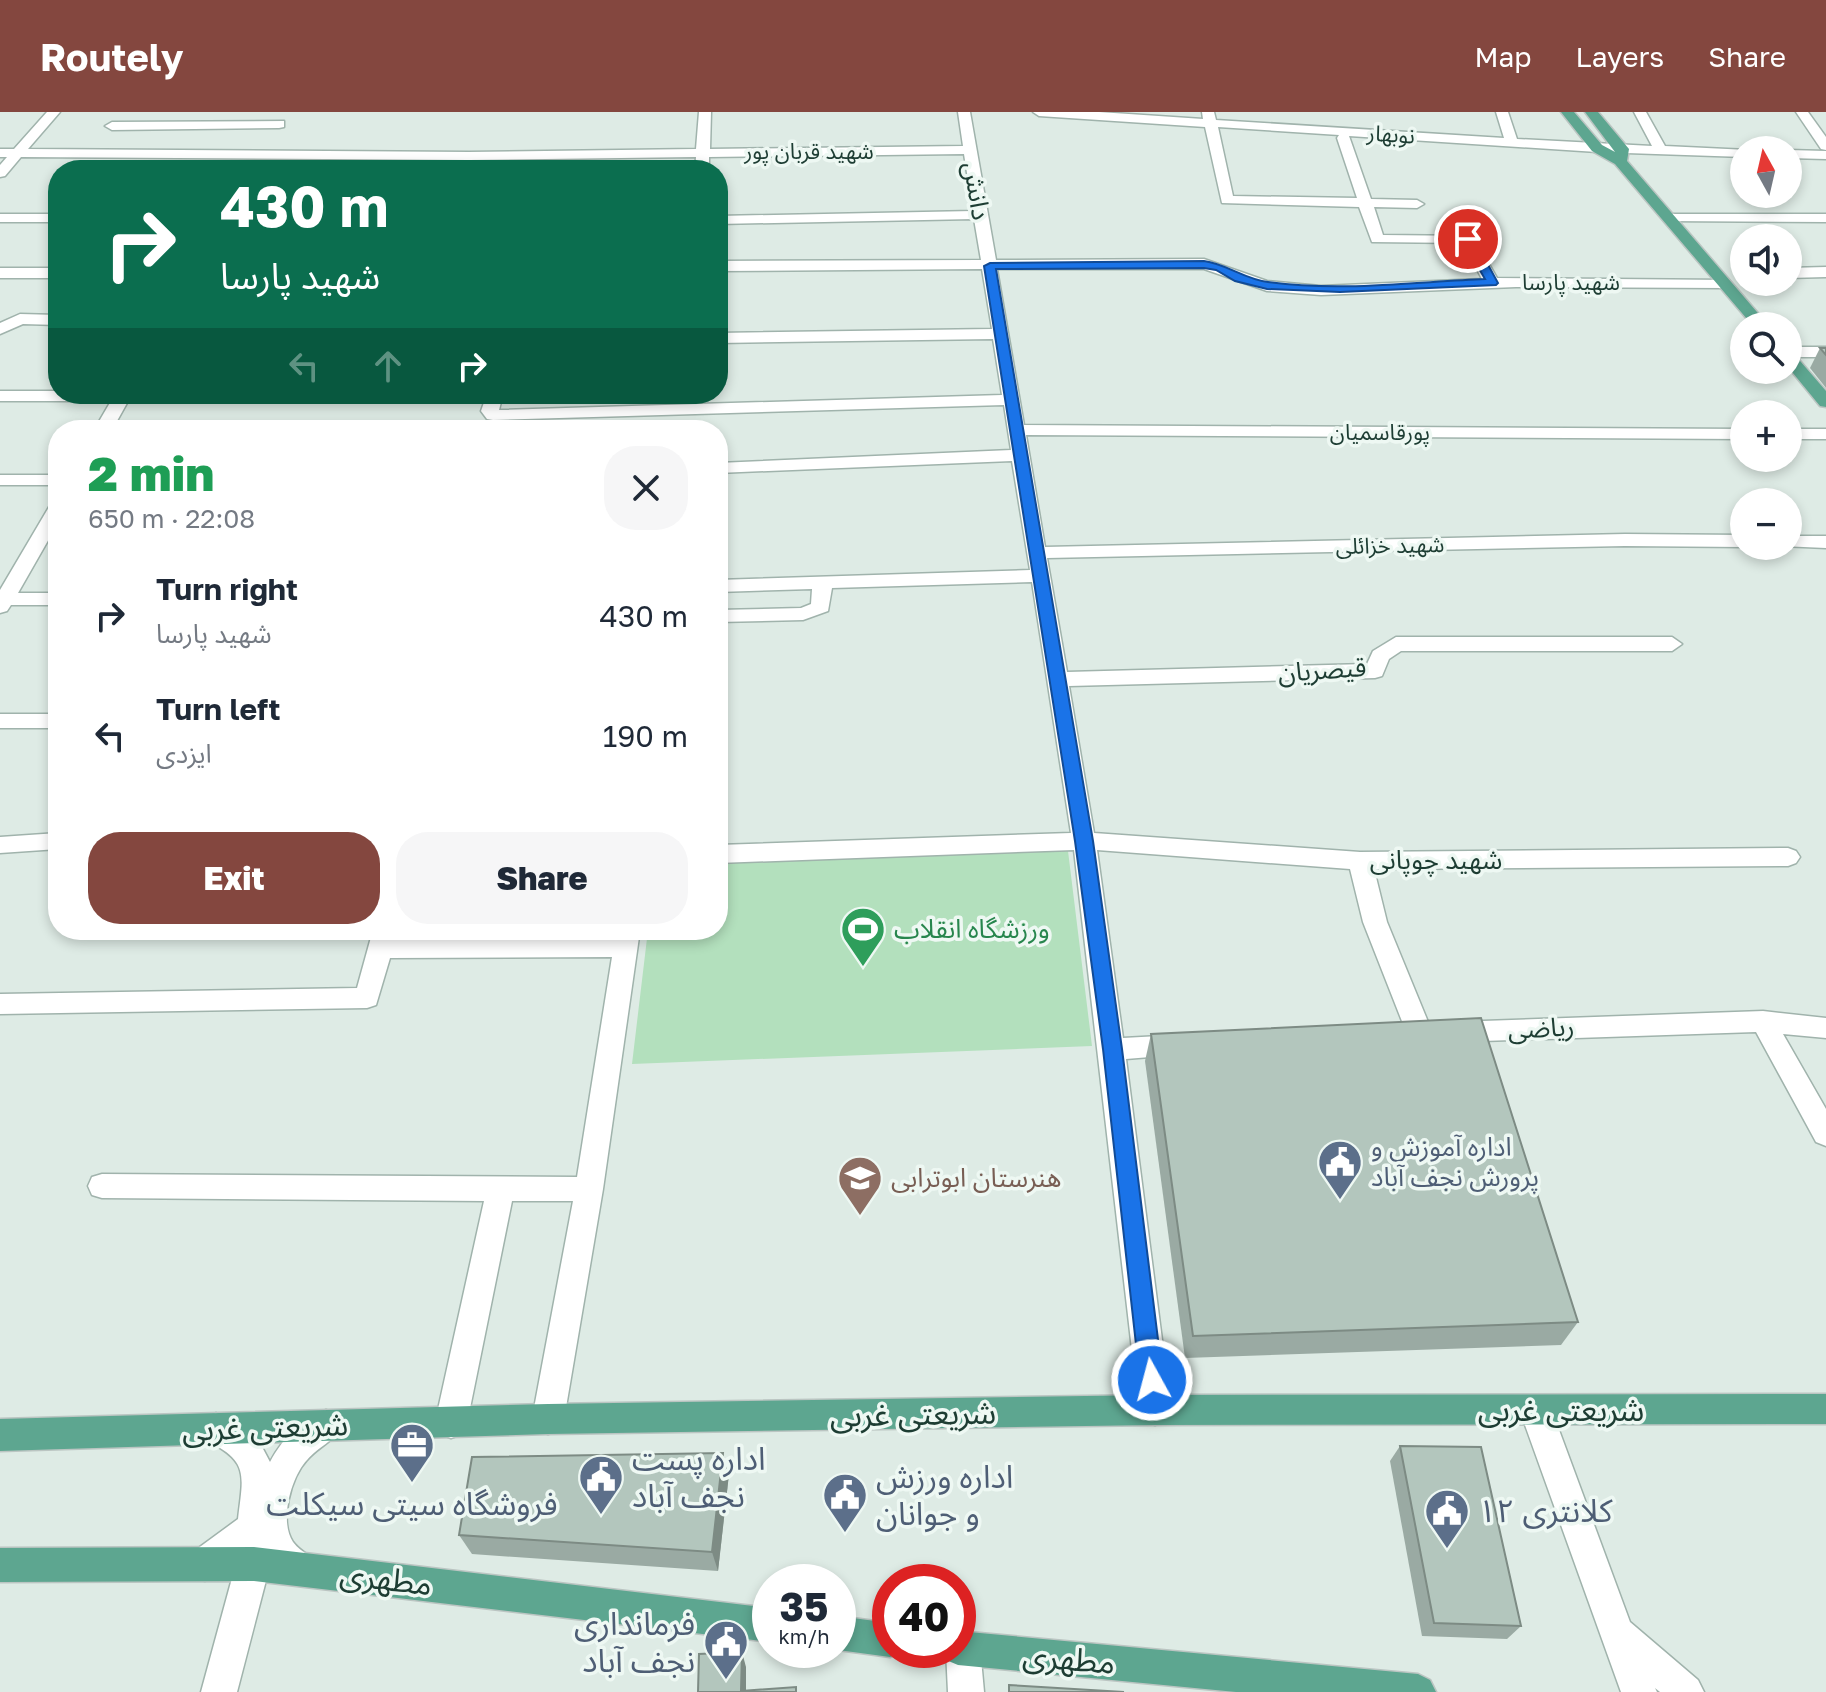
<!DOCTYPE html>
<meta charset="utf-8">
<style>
body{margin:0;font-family:"Golos Text","Noto Sans Arabic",sans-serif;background:#f6f6f7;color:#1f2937;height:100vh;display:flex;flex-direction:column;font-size:30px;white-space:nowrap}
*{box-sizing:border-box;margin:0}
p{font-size:26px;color:#747a83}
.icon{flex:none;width:44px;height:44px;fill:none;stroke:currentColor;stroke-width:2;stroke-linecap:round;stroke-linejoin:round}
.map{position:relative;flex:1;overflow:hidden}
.sheet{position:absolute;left:48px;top:308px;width:680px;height:520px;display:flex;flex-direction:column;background:#fff;border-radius:32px;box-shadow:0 4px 12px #0003}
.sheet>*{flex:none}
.hud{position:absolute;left:48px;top:48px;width:680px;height:244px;border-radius:32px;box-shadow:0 4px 12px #0003;background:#0b6e4f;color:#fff;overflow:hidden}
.needle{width:52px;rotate:352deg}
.controls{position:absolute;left:1730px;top:24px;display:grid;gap:16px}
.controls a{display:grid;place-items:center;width:72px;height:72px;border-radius:50%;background:#fff;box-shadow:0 4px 12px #0003;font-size:40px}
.speed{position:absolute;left:752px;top:1452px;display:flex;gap:16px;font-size:40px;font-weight:700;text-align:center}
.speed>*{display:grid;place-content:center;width:104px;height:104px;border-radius:50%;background:#fff;box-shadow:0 4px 12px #0003;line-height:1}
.speed small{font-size:20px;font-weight:400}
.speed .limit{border:12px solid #d22;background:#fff;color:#111}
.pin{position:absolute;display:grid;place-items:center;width:68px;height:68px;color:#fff;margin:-34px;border:4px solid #fff;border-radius:50%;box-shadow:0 2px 8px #0007}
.me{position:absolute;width:88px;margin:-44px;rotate:353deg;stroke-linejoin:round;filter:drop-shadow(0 0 6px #0008)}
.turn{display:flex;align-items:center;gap:28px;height:168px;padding:0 40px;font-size:36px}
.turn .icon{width:104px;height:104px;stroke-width:2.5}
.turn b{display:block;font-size:56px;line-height:68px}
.lanes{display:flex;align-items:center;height:76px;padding:0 40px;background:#0003;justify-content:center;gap:40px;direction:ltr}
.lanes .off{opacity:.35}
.round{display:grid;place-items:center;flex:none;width:84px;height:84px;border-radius:32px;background:#f6f6f7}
.overview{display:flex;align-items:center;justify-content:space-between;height:136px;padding:0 40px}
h1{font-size:48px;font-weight:800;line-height:60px;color:#1e9e55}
.button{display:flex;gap:16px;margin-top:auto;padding:16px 40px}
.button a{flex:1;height:92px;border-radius:32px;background:#84473f;color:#fff;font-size:32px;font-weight:800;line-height:92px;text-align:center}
.button a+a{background:#f6f6f7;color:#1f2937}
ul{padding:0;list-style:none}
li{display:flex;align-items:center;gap:24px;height:120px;padding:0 40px}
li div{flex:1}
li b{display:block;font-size:30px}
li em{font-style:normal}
header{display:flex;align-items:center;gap:48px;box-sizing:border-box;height:112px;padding:0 40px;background:#84473f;color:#fff}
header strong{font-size:38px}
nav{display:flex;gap:44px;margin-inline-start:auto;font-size:28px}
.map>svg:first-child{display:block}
.green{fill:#b3e0bd}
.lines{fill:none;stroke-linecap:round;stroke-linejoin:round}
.minor-casing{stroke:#a0b3ac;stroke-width:3}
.major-casing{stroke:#bbc5c2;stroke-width:3}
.minor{fill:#fff;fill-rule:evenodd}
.major{fill:#5da690;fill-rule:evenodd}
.wall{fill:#9aaaa3}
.shaded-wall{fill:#7d8b84}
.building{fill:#b3c6bd;stroke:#7d8b84;stroke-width:2}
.route{fill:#1a73e8;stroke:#114b97;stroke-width:2}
.labels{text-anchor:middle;stroke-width:7;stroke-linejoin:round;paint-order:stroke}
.far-street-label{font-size:22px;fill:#1d3d33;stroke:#eef8f3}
.street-label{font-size:26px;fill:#1d3d33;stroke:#eef8f3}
.leisure-label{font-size:26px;fill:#27864d;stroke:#eef8f3;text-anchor:start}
.service-label{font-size:26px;fill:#4e5e75;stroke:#eef8f3;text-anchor:start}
.education-label{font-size:26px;fill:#785e54;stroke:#eef8f3;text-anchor:start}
.near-street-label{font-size:32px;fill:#1d3d33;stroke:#eef8f3}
.near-service-label{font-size:32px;fill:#4e5e75;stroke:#eef8f3;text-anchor:start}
</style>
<header>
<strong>Routely</strong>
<nav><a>Map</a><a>Layers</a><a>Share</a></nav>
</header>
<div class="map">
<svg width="1826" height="1580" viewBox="0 0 1826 1580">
<rect width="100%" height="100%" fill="#deebe5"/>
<!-- green -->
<polygon class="green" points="1068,739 1092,934 632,952 648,818 718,818 718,751"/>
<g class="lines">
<!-- minor casing -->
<g class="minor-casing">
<g id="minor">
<path d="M47,0H60L28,37L469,40L696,37L699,0H711L710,37L963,34L958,0H970L996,148L1204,147L1267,169L1321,174L1482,167L1463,131L1372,130L1359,95L1222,91L1205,15L1039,4L1033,0H1099L1203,7L1202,0H1214L1216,8L1504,26L1496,0H1508L1517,27L1652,34L1634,0H1646L1665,34L1748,38H1744V45L1597,40L1349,24L1371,87L1417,88L1424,92L1417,96L1374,95L1383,123L1473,124L1497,166L1729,168V174L1724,176L1516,175L1321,183L1267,179L1204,157H997L1024,313L1744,317V327L1026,323L1045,435L1625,422L1744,423V434H1747L1744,435L1625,434L1047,446L1067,560L1367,552L1373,539L1396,525H1672L1682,532L1672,539H1401L1389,547L1382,564L1375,566L1069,574L1094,721L1360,740L1788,736L1796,739L1800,745L1796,751L1788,754L1374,757L1387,810L1433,922L1429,929L1420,933L1411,929L1407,922L1363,810L1350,757L1097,738L1123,926L1178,923L1187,926L1191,934L1187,942L1126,947L1171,1298L1166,1309L1155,1313L1144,1309L1139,1298L1074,738L718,751V733L1071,721L1032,470L832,476L828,499L803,508L718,510V498L801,496L811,492L812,477L718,480V468L1030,458L1012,349L718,361V351L1011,338L1004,293L493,308L487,307L481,299L487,282H503L499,298L1002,283L993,227L718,231V221L992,217L982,157L718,159V149L981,148L974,107L718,112V104L973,99L964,42L709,45V58H695L696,45L469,48L21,45L5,64L0,65V53L7,45H0V37H14ZM1218,15L1339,23L1337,26L1357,86L1233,84Z"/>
<polygon points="1796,0 1808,0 1826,25 1826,38 1821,37"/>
<polygon points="284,9 284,15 279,16 112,18 105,14 112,10"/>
<polygon points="1788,38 1826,39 1826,47 1788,46"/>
<rect x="0" y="102" width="58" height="8"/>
<polygon points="1670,102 1826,102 1826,110 1665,109 1663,106"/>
<polygon points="1826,155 1826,165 1788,166 1788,156"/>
<rect x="0" y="156" width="58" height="10"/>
<polygon points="20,202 58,203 58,213 23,212 0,222 0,211"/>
<rect x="1788" y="235" width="38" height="10"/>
<polygon points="0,279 58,279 58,282 132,282 112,318 94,318 111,289 0,289"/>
<rect x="1788" y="317" width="38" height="10"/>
<rect x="0" y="363" width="58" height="10"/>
<polygon points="58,389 58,411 18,481 58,481 58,493 11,493 7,499 0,501 0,478 49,395"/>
<polygon points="1788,424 1826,424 1826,436 1781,434 1788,434"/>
<rect x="0" y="602" width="58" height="14"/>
<polygon points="58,721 58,737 0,741 0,725"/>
<polygon points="373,818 397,818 395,826 615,826 616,818 640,818 603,1077 564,1307 559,1318 548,1322 537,1318 532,1307 573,1089 512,1089 467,1311 462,1322 451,1326 440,1322 435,1311 484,1089 102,1086 92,1083 88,1074 92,1065 102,1062 577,1065 612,845 390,846 376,893 367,896 0,902 0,882 357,876"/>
<polygon points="1763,899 1826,906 1826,926 1783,922 1826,997 1826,1034 1816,1030 1756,920 1454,930 1445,927 1441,920 1445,913 1454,910"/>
<polygon points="1536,1284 1547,1288 1552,1299 1630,1510 1698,1568 1704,1580 1660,1580 1655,1576 1657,1580 1621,1580 1520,1299 1525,1288"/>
<path d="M326,1298L337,1302L342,1313C334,1330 319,1334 307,1348C291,1365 279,1409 293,1430C302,1442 311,1441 318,1457L313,1469L301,1474L289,1469L270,1453L237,1580H201L237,1448L205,1469L193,1464L188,1452L193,1440L238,1407C243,1363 250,1349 205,1328L200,1317L205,1306L216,1301L253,1318L270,1350C283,1326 300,1308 326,1298Z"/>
<polygon points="963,1519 975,1524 980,1536 984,1580 948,1580 946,1538 958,1538 958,1521"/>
</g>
</g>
<!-- major casing -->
<g class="major-casing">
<g id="major">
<polygon points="1561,0 1574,0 1602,33 1615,40 1585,0 1598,0 1629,37 1627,49 1769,214 1753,214 1615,52 1592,39"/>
<polygon points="1788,240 1794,242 1826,279 1826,295 1820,294 1788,255"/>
<polygon points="1826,1282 1826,1312 1155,1313 548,1322 0,1339 0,1307 548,1292 1155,1283"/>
<polygon points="254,1435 770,1496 770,1530 254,1469 0,1470 0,1436"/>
<polygon points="838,1504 890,1511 890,1538 902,1540 890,1545 838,1538"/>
<polygon points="958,1519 1418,1562 1430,1568 1436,1580 1236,1580 958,1553 946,1548 942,1538 958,1538"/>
</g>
</g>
<!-- minor -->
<use href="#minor" class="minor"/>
<!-- major -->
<use href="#major" class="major"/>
</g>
<!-- wall -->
<g class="wall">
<polygon points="1820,236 1826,236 1826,276 1810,256"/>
<polygon points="1151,922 1578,1210 1561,1233 1185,1246 1145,949"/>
<polygon points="1400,1334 1521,1514 1507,1527 1422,1524 1390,1349"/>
<polygon points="729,1362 718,1459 472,1442 459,1423"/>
</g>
<!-- shaded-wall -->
<g class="shaded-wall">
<polygon points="723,1341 729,1362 718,1459 712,1440"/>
<polygon points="742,1540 746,1555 746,1580 742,1580"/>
</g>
<!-- building -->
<g class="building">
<polygon points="1820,236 1826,236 1826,243"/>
<polygon points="1481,906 1578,1210 1193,1224 1151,922"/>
<polygon points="1400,1334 1481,1335 1521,1514 1434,1511"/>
<polygon points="723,1341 712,1440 459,1423 472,1345"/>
<polygon points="742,1540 741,1579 796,1575 796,1580 698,1580 699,1542"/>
<polygon points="1009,1573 1124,1580 1009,1580"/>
</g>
<!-- route -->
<path class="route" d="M1468,124L1474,127L1498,171L1496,173L1340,180L1267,177L1235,169L1216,158L1204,156L996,157L1093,729L1122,937L1163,1268L1160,1276L1152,1279L1143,1276L1140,1268L1103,937L1075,729L984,154L990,151L1204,149C1227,152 1244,167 1268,170C1339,180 1414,170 1485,167L1462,127Z"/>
<!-- icons -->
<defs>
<g id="stadium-pin" transform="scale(2.3)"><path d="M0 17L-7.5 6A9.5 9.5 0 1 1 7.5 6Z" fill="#2e9e5b" stroke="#eef8f3"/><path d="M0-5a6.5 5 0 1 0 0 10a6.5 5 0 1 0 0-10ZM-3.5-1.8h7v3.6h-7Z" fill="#fff"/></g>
<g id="civic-pin" transform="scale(2.3)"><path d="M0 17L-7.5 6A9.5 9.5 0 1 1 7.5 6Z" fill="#5c6f8a" stroke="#eef8f3"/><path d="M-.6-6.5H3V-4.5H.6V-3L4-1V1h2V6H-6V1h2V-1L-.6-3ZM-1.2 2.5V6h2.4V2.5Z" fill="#fff"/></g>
<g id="school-pin" transform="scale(2.3)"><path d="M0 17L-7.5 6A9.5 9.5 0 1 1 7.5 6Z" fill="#8d6e63" stroke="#eef8f3"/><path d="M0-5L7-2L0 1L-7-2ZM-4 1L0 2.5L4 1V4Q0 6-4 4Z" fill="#fff"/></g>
<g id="office-pin" transform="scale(2.3)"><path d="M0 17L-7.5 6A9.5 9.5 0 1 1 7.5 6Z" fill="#5c6f8a" stroke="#eef8f3"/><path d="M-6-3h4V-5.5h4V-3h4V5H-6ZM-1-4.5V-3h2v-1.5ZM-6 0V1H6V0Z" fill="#fff"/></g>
</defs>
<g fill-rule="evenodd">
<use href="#stadium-pin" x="863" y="817"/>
<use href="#civic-pin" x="1340" y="1050"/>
<use href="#school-pin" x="860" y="1066"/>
<use href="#office-pin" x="412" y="1333"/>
<use href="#civic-pin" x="601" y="1365"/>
<use href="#civic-pin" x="845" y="1383"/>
<use href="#civic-pin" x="1447" y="1399"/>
<use href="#civic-pin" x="726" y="1530"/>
</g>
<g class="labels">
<!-- far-street labels -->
<g class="far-street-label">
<text transform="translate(1391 22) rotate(4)" y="8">نوبهار</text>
<text x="809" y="47">شهید قربان پور</text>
<text x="1571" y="178">شهید پارسا</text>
<text x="1380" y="328">پورقاسمیان</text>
<text transform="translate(1390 433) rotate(-1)" y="8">شهید خزائلی</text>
</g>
<!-- street labels -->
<g class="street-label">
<text transform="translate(977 79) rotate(81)" y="9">دانش</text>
<text transform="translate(1322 558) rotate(-4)" y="9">قیصریان</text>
<text x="1436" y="757">شهید چوپانی</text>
<text transform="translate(1541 916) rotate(-3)" y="9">ریاضی</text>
</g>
<!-- leisure labels -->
<g class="leisure-label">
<text x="894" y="826">ورزشگاه انقلاب</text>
</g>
<!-- service labels -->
<g class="service-label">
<text x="1371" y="1044">اداره آموزش و<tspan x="1371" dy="30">پرورش نجف آباد</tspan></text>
</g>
<!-- education labels -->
<g class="education-label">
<text x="891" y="1075">هنرستان ابوترابی</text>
</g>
<!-- near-street labels -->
<g class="near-street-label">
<text x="1561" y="1309">شریعتی غربی</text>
<text transform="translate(913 1302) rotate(-1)" y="11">شریعتی غربی</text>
<text transform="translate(265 1315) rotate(-2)" y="11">شریعتی غربی</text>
<text transform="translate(386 1467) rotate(7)" y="11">مطهری</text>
<text transform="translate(1069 1547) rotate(5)" y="11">مطهری</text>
</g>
<!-- near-service labels -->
<g class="near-service-label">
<text x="632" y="1358">اداره پست<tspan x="632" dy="37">نجف آباد</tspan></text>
<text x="876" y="1376">اداره ورزش<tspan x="876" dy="37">و جوانان</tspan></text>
<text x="412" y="1403" text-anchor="middle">فروشگاه سيتی سیکلت</text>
<text x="1478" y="1410">کلانتری ۱۲</text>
<text x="695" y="1523" text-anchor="end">فرمانداری<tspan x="695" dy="37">نجف آباد</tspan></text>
</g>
</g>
</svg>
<div class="controls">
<a><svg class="needle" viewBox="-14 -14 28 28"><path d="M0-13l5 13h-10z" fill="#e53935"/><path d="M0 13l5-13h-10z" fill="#747a83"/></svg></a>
<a><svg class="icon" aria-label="sound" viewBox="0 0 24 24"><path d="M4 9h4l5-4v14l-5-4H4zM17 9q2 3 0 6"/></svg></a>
<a><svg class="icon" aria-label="search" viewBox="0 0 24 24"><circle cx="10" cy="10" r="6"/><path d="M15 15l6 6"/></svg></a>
<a>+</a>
<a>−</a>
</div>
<div class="speed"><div>35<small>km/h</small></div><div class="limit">40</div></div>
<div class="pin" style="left:1468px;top:127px;background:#d93025"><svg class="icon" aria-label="arrive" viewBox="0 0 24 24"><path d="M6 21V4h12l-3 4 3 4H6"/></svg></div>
<svg class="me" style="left:1152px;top:1268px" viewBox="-20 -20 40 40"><circle r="17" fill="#1a73e8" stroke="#fff" stroke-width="3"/><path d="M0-11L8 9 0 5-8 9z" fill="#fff"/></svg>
<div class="hud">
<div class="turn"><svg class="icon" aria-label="right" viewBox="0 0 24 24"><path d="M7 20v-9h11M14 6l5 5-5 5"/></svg><div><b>430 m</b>شهید پارسا</div></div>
<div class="lanes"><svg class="icon off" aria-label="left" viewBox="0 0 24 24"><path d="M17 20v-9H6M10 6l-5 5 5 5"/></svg><svg class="icon off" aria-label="ahead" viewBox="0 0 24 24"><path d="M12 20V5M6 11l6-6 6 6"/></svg><svg class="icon" aria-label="right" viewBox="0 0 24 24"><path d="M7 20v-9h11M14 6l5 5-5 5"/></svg></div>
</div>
<section class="sheet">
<div class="overview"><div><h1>2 min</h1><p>650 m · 22:08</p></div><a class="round"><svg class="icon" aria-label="close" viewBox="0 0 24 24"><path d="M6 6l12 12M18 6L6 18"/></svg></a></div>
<ul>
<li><svg class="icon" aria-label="right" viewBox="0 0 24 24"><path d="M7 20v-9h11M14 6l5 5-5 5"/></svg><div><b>Turn right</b><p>شهید پارسا</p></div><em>430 m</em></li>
<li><svg class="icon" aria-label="left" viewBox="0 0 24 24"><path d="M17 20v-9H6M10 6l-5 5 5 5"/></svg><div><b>Turn left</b><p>ایزدی</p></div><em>190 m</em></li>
</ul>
<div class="button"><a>Exit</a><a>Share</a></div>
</section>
</div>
